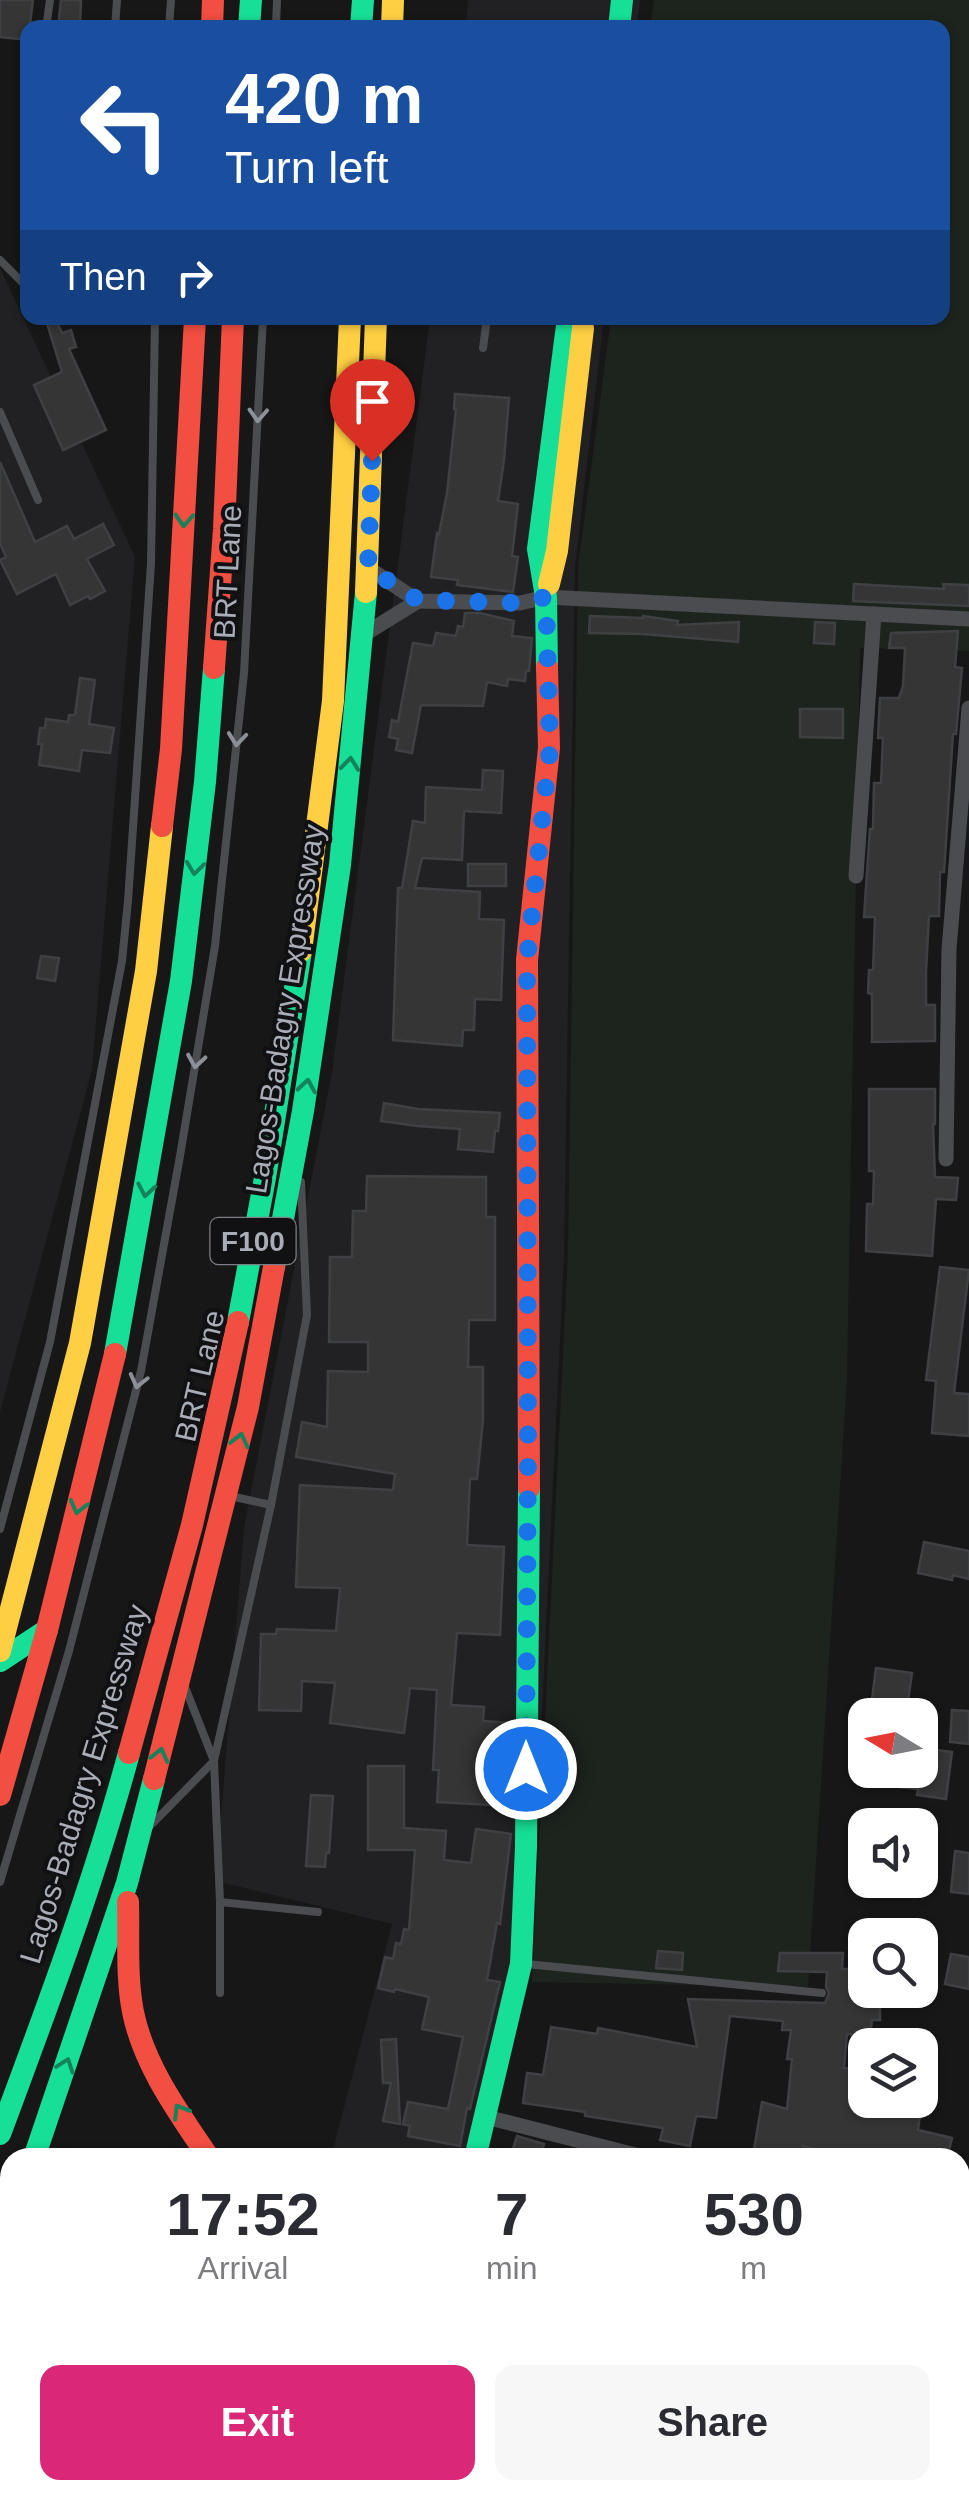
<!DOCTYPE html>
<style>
body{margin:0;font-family:Helvetica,sans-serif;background:#f7f7f7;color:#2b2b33;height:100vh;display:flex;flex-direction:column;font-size:38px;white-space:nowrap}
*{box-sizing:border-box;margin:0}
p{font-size:32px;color:#7c7c81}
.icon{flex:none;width:55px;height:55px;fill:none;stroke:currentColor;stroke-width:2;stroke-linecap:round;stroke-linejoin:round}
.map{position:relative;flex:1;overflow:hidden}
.drawer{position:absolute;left:0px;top:2148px;width:970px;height:352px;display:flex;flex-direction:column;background:#fff;border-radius:30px 30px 0 0;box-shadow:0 2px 8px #0004}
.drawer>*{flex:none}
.top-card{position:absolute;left:20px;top:20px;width:930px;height:305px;border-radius:20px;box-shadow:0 2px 8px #0004;background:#1a4fa0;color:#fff;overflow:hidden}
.needle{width:65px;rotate:280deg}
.buttons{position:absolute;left:848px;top:1698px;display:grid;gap:20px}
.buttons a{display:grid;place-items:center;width:90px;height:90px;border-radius:20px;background:#fff;box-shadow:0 2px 8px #0004;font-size:50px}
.pin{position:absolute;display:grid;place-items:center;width:85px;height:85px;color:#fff;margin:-102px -42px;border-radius:50% 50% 50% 0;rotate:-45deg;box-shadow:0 0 10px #0007}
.pin .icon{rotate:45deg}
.me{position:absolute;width:110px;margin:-55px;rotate:0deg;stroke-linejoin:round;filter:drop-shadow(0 0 8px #0008)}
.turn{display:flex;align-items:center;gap:35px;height:210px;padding:0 40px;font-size:45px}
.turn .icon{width:130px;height:130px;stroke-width:2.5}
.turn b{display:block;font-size:70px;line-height:85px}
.then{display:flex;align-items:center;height:95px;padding:0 40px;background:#0003;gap:20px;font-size:38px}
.eta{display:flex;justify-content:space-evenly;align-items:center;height:170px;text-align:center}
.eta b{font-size:60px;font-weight:800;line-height:70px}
.primary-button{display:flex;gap:20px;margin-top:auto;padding:20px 40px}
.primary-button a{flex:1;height:115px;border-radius:20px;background:#db2777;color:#fff;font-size:40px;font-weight:800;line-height:115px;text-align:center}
.primary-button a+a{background:#f7f7f7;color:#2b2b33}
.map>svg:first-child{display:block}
.built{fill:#212123}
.green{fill:#1d241e}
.building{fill:#353536;stroke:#3f4043;stroke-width:2.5}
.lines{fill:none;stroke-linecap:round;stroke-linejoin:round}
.lane{stroke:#4b4c50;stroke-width:8}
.street{stroke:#4b4c50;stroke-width:15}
.fast{stroke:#16e098;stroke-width:22}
.slow{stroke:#ffcf43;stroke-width:22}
.jam{stroke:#f24e42;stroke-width:22}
.oneway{stroke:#8c9099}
.oneway2{stroke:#14835c}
.route{stroke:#1a73e8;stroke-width:18;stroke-dasharray:0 32.4}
.labels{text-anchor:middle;stroke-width:8;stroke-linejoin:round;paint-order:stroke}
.shield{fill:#111113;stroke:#7b7e86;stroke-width:2.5}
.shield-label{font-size:28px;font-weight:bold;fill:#a8adb8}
.street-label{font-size:30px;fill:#a8adb8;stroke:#111113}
</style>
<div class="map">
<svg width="969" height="2498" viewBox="0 0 969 2498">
<rect width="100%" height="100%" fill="#171717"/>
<!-- built -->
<g class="built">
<polygon points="468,0 640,0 637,27 466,28"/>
<polygon points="0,268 135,557 92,1070 0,1412"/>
<polygon points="430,318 604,318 575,567 564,1255 529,1982 482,2157 331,2157 392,1924 216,1881 244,1528 332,1072"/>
<polygon points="10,2314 10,2490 393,2490 391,2498 0,2498 0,2342"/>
</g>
<!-- green -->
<polygon class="green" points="654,0 969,0 969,651 860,648 847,1378 808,1987 532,1982 568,1254 578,567 611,318 942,318 942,28 650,27"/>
<!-- building -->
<g class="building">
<polygon points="0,0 33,0 28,40 0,37"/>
<polygon points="61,0 81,0 80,28 58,28"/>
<polygon points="52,318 55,318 62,333 71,330 76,347 69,349 106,430 63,450 34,385 62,372 46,320"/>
<polygon points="455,394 509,398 504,460 498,501 518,504 512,556 518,557 513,592 457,585 458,580 431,577 437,533 439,534 447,493 456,409 454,409"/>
<polygon points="0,462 35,542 67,526 74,539 103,524 114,545 87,559 105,591 90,599 88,596 70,605 56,574 17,594 0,560 6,557 0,543"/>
<polygon points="854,584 944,589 943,584 969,585 969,606 853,601"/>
<polygon points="465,613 480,613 514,621 512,636 532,638 529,671 526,671 525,681 508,679 507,686 487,682 483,706 421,705 412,753 396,750 398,739 389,737 392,720 398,722 413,643 433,646 436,633 456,636 458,626 463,627"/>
<polygon points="590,616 643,618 643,616 678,621 677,625 739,622 738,642 642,634 589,633"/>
<polygon points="815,622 835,623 834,644 814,643"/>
<polygon points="958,631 955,667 962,668 956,734 953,734 944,872 940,872 939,916 929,916 926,972 926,1005 935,1005 935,1041 872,1042 872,994 868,993 869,970 873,970 875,917 864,917 870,829 873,829 874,783 881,783 883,738 878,738 880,698 899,698 903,686 905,648 889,648 891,633"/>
<polygon points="80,678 95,680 89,724 114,728 110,753 82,750 79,771 39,765 42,744 38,744 40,728 45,728 46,719 68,722 69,715 75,715"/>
<polygon points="800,709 843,709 843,738 800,737"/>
<polygon points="483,770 503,771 501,813 464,811 462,860 422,858 415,888 480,892 479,919 504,920 501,1000 475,999 474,1030 463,1030 462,1046 393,1040 398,888 402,888 413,821 425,823 426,787 482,790"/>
<rect x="468" y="864" width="38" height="22"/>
<polygon points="41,956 59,958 55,981 37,978"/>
<polygon points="869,1089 935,1089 935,1124 933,1124 935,1177 958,1178 956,1200 936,1199 932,1256 866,1251 867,1204 873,1204 874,1171 869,1171"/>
<polygon points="384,1103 418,1109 500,1113 498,1131 495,1131 493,1152 458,1149 460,1129 417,1126 381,1121"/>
<polygon points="367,1176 486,1177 486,1217 495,1217 495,1320 469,1320 468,1367 483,1367 483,1420 477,1479 470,1479 467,1545 504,1547 500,1635 457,1633 451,1705 484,1707 483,1721 512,1723 510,1806 437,1802 439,1770 433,1770 437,1690 410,1688 404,1733 330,1723 335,1683 302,1681 301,1711 259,1710 261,1634 276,1634 277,1629 336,1631 340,1588 296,1587 300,1485 393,1490 395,1474 296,1457 302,1422 327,1427 328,1371 368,1372 368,1342 329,1342 330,1257 352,1257 353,1211 366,1211"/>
<polygon points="940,1267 969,1270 954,1393 969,1394 969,1436 932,1433 936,1381 926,1380"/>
<polygon points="924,1542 969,1551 969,1579 953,1575 952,1580 918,1573"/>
<polygon points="876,1668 912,1673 906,1715 870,1715"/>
<polygon points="952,1710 969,1711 969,1744 950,1742"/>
<polygon points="923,1748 952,1752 946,1799 917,1795 918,1789 888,1786 890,1770 920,1770"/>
<polygon points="368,1766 404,1766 404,1828 446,1831 444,1860 471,1863 476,1829 511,1834 500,1924 497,1923 487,1980 500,1982 470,2109 467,2108 460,2146 408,2136 410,2126 403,2124 408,2102 448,2109 463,2037 422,2029 429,1997 395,1989 394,1992 378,1988 385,1957 393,1959 396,1943 401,1944 404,1929 409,1930 415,1850 368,1850"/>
<polygon points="311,1795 333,1796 329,1853 326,1853 325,1867 306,1866"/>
<polygon points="955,1851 969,1853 969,1894 951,1892"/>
<polygon points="658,1951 683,1953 682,1970 656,1968"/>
<polygon points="780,1953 843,1953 842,1969 865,1969 865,1990 880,1990 880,2020 872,2020 870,2037 847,2034 844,2068 865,2070 863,2100 922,2100 918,2130 952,2138 947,2158 850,2158 803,2146 801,2158 769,2158 753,2155 762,2102 787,2109 792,2059 787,2059 791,2030 782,2030 783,2021 730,2016 716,2118 696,2116 690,2146 660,2140 663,2128 585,2116 585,2112 523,2103 527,2073 543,2075 551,2027 597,2034 598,2028 697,2047 688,1999 825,2003 829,1993 826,1987 827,1972 778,1971"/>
<polygon points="951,1954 969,1957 969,1989 945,1984"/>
<polygon points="396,2039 398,2082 400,2124 383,2121 391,2083 383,2083 381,2040"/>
<polygon points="517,2136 544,2144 539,2158 520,2158 511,2155"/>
</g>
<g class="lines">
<!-- lane -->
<g class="lane">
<polyline points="46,28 50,0"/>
<polyline points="115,28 117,0"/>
<polyline points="169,28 171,0"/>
<polyline points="276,28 277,0"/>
<polyline points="0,260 28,288"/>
<polyline points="483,348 487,318"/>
<polyline points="0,412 38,500"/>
<polyline points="230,1496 271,1505"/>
<polyline points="0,1529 50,1342 122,961 128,901 151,564 155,318"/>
<polyline points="185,1687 214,1761 220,1902 220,1993"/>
<polyline points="149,1827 214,1761 271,1505 307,1315 301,1182"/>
<polyline points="0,1882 69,1651 141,1371 180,1156 215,946 244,673 263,318"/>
<polyline points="220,1902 318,1912"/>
<polyline points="526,1964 822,1993"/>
</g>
<!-- street -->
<g class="street">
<polyline points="368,568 418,601 520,603 546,597 969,619"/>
<polyline points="363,635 418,601"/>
<polyline points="856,876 874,614"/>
<polyline points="946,1159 949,949 969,708"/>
<polyline points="486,2117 647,2158"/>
<polyline points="960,2230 969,2232"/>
<polyline points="943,2490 961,2497"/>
<polyline points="703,2498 706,2490"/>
</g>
<!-- fast -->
<g class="fast">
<polyline points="249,28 251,0"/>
<polyline points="361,28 363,0"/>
<polyline points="619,28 622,0"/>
<polyline points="547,667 546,597 538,549 568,318"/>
<polyline points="274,1267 303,1111 340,865 366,592"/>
<polyline points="238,1322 265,1178 301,951"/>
<polyline points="115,1354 181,981 205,782 214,668"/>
<polyline points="0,1661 47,1630"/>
<path d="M0,2134C47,2008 94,1882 129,1753"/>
<polyline points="34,2158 127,1883 154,1779"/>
<polyline points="475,2158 521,1964 526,1847 529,1488"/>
<polyline points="0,2251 10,2225"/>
<polyline points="13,2490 35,2498"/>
<polyline points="161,2498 179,2490"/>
</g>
<!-- slow -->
<g class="slow">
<polyline points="392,28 393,0"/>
<polyline points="549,584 557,551 583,328"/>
<polyline points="366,592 376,318"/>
<polyline points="301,951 333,701 350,318"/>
<polyline points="0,1651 80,1343 146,971 162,826"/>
<polyline points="393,2490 393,2498"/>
</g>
<!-- jam -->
<g class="jam">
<polyline points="212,28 213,0"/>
<polyline points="214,668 224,529 233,318"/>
<polyline points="162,826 171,749 195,318"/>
<polyline points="529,1488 527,960 549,748 547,667"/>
<polyline points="129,1753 192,1525 238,1322"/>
<polyline points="154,1779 248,1407 274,1267"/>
<polyline points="0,1795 47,1630 115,1354"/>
<path d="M128,1902C129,1938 126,1976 133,2012C144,2066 179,2113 209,2158"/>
<polyline points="211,2498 222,2490"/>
</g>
</g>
<!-- one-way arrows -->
<defs><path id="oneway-chevron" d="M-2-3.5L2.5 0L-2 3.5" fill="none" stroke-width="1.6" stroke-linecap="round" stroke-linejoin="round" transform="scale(2.5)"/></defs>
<g class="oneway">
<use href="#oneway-chevron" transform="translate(258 415) rotate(93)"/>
<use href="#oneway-chevron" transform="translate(237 739) rotate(96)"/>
<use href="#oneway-chevron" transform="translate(196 1061) rotate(99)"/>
<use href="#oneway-chevron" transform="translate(138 1381) rotate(104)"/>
</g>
<g class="oneway2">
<use href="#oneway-chevron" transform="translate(184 520) rotate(93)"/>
<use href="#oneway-chevron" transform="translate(350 764) rotate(-84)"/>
<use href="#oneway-chevron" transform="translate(195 868) rotate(97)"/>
<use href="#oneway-chevron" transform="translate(307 1086) rotate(-81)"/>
<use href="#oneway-chevron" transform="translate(146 1190) rotate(100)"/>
<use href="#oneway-chevron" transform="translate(240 1440) rotate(-76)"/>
<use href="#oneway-chevron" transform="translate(78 1507) rotate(104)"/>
<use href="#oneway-chevron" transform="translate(160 1755) rotate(-76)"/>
<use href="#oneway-chevron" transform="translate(66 2065) rotate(-71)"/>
<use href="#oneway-chevron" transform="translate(180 2111) rotate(-121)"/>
</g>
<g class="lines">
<!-- route -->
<polyline class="route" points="372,461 368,568 418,600 520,603 546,597 550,748 527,960 528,1457 526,1769"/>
</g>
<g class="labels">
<!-- shield labels -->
<rect class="shield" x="210.5" y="1218" width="85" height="46" rx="8"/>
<g class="shield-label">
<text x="253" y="1251">F100</text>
</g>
<!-- street labels -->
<g class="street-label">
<text transform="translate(228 572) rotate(-87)" y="10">BRT Lane</text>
<text transform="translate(285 1009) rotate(-81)" y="10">Lagos-Badagry Expressway</text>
<text transform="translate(200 1376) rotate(-77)" y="10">BRT Lane</text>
<text transform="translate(84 1784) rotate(-73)" y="10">Lagos-Badagry Expressway</text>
</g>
</g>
</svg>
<div class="buttons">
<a><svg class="needle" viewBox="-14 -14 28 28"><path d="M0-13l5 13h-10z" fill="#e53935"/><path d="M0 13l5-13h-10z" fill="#7c7c81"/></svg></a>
<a><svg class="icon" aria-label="sound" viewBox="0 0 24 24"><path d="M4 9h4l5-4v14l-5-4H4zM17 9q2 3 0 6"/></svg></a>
<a><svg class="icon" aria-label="search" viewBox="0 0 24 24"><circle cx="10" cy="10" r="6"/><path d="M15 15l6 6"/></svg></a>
<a><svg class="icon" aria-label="layers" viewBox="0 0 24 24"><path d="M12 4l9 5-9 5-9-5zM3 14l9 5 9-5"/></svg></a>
</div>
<div class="pin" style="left:372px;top:461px;background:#d93025"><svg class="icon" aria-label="arrive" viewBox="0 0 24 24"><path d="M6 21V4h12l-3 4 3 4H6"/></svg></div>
<svg class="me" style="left:526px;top:1769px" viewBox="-20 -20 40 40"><circle r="17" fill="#1a73e8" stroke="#fff" stroke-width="3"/><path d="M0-11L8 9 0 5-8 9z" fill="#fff"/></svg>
<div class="top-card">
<div class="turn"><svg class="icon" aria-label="left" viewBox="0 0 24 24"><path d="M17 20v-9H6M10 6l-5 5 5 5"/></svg><div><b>420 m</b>Turn left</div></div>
<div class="then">Then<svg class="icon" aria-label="right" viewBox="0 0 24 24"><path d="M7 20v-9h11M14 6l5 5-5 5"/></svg></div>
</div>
<section class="drawer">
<div class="eta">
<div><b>17:52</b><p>Arrival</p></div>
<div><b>7</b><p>min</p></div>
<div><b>530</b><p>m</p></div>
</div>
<div class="primary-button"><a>Exit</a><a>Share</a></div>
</section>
</div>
